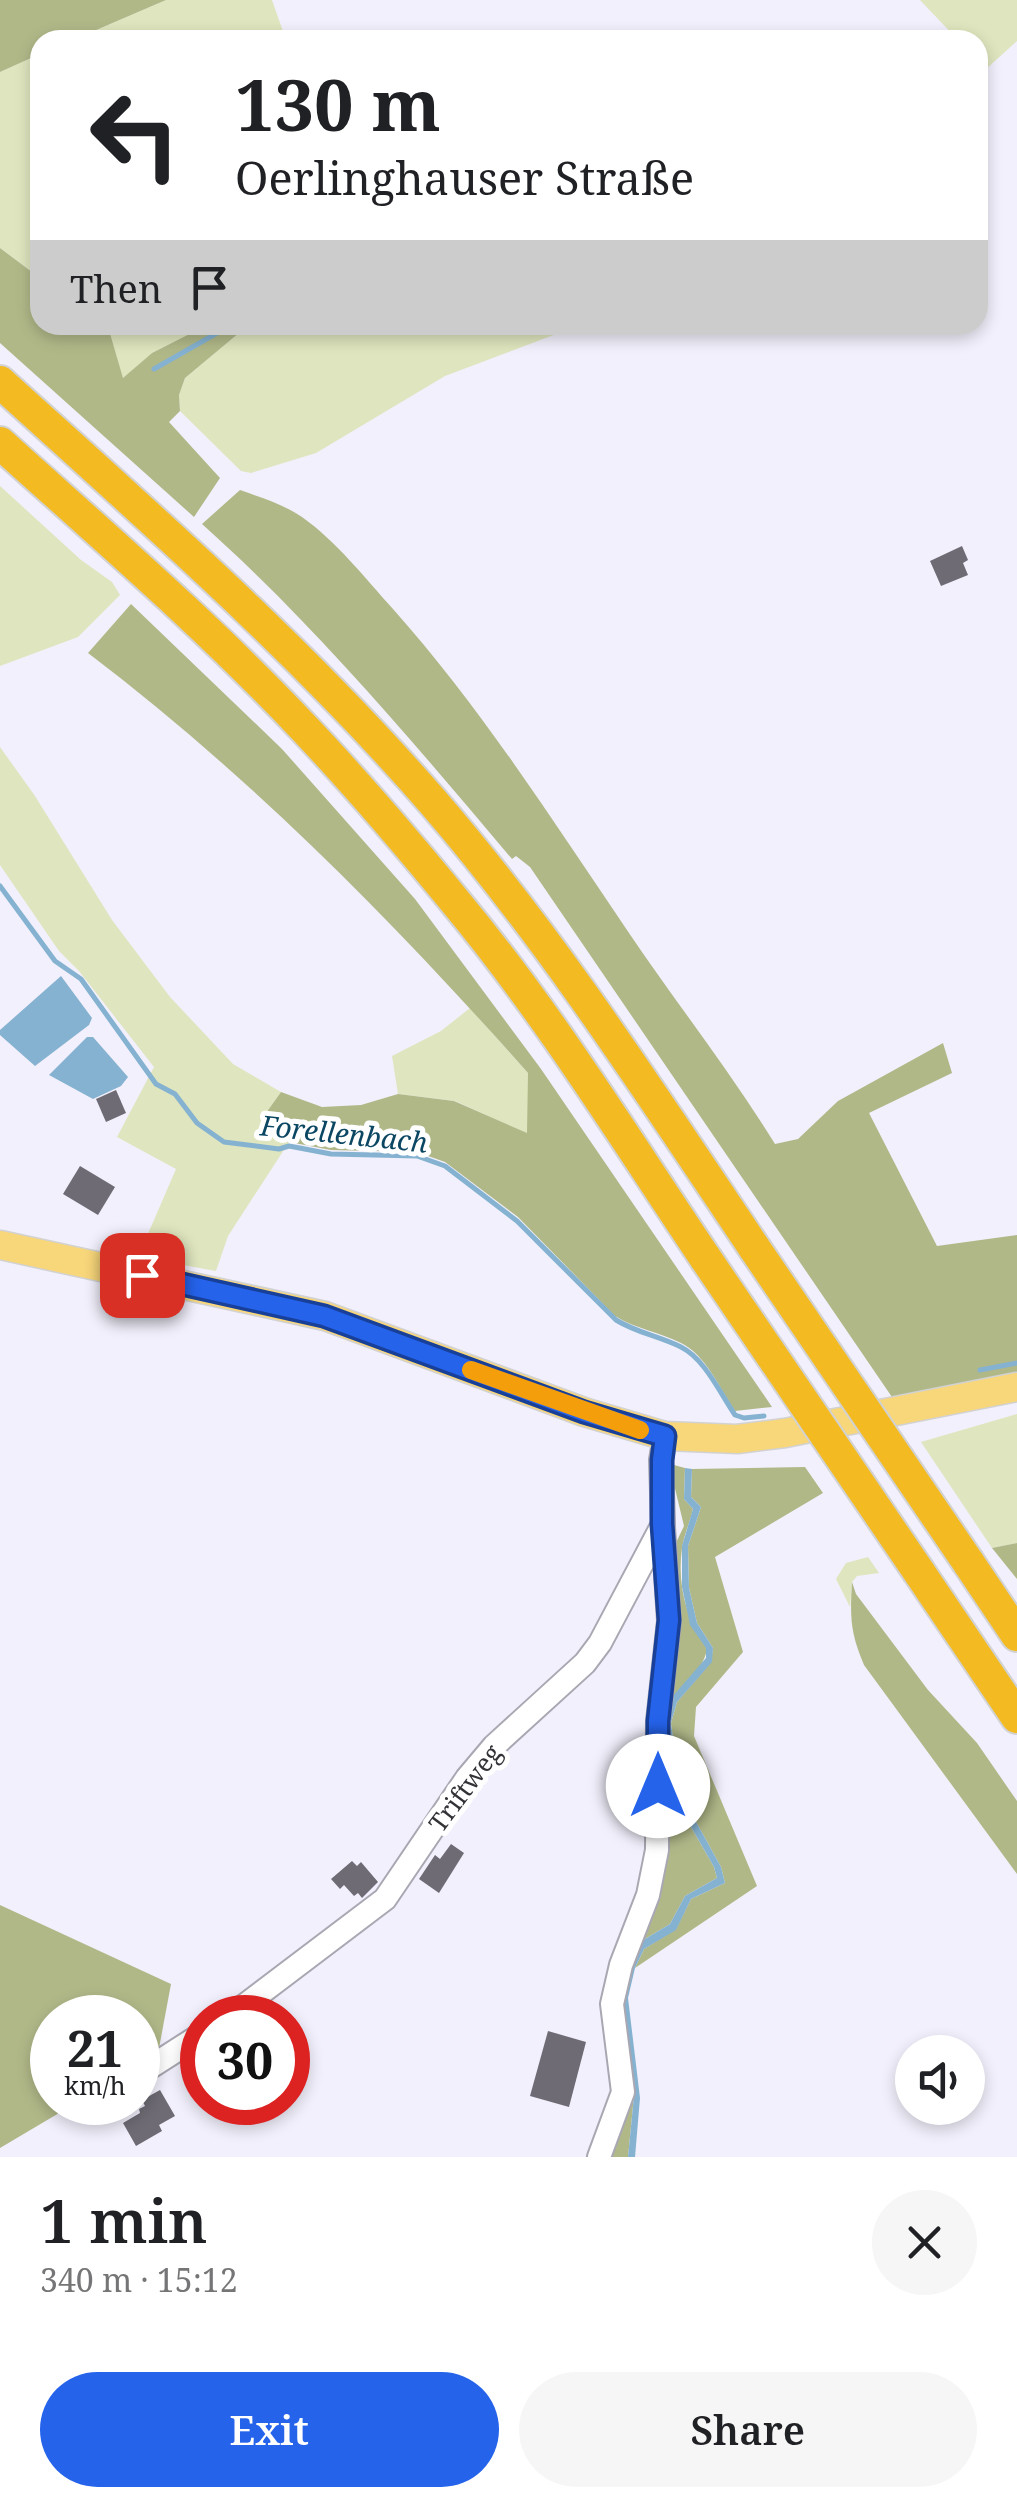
<!DOCTYPE html>
<meta charset="utf-8">
<style>
body{margin:0;font-family:"Noto Serif",serif;background:#f6f6f6;color:#202124;height:100vh;display:flex;flex-direction:column;font-size:38px;white-space:nowrap}
*{box-sizing:border-box;margin:0}
p{font-size:32px;color:#757577}
.icon{flex:none;width:55px;height:55px;fill:none;stroke:currentColor;stroke-width:2;stroke-linecap:round;stroke-linejoin:round}
.map{position:relative;height:2157px;overflow:hidden}
.panel{display:flex;flex-direction:column;background:#fff;flex:1}
.panel>*{flex:none}
.banner{position:absolute;left:30px;top:30px;width:958px;height:305px;border-radius:30px;box-shadow:0 5px 15px #0003;background:#fff;color:#202124;overflow:hidden}
.controls{position:absolute;left:895px;top:2035px;display:grid;gap:20px}
.controls a{display:grid;place-items:center;width:90px;height:90px;border-radius:50%;background:#fff;box-shadow:0 5px 15px #0003;font-size:50px}
.speed{position:absolute;left:30px;top:1995px;display:flex;gap:20px;font-size:50px;font-weight:700;text-align:center}
.speed>*{display:grid;place-content:center;width:130px;height:130px;border-radius:50%;background:#fff;box-shadow:0 5px 15px #0003;line-height:1}
.speed small{font-size:25px;font-weight:400}
.speed .limit{border:15px solid #d22;background:#fff;color:#111}
.pin{position:absolute;display:grid;place-items:center;width:85px;height:85px;color:#fff;margin:-42px;border-radius:20px;box-shadow:0 5px 15px #0006}
.me{position:absolute;width:110px;margin:-55px;rotate:0deg;stroke-linejoin:round;filter:drop-shadow(0 0 8px #0008)}
.turn{display:flex;align-items:center;gap:35px;height:210px;padding:0 40px;font-size:45px}
.turn .icon{width:130px;height:130px;stroke-width:2.5}
.turn b{display:block;font-size:70px;line-height:85px}
.then{display:flex;align-items:center;height:95px;padding:0 40px;background:#0003;gap:20px;font-size:38px}
.round{display:grid;place-items:center;flex:none;width:105px;height:105px;border-radius:52px;background:#f6f6f6}
.head{display:flex;align-items:center;justify-content:space-between;height:170px;padding:0 40px}
h1{font-size:60px;font-weight:600;line-height:75px}
.button{display:flex;gap:20px;margin-top:auto;padding:20px 40px}
.button a{flex:1;height:115px;border-radius:60px;background:#2563eb;color:#fff;font-size:40px;font-weight:600;line-height:115px;text-align:center}
.button a+a{background:#f6f6f6;color:#202124}
.map>svg:first-child{display:block}
.green{fill:#dfe5be}
.forest{fill:#b1b888}
.water{fill:#85b2d0}
.lines{fill:none;stroke-linecap:round;stroke-linejoin:round}
.stream{stroke:#85b2d0;stroke-width:5}
.building{fill:#6e6b74}
.minor-casing{stroke:#a9a7b2;stroke-width:26}
.major-casing{stroke:#d2d2d3;stroke-width:31}
.highway-casing{stroke:#d2d2d3;stroke-width:36}
.minor{stroke:#fff;stroke-width:22}
.major{stroke:#f8d67a;stroke-width:28}
.highway{stroke:#f3bb21;stroke-width:32}
.highway-bridge-casing{stroke:#d2d2d3;stroke-width:36;stroke-linecap:butt}
.highway-bridge{stroke:#f3bb21;stroke-width:32}
.route-casing{stroke:#184099;stroke-width:25}
.route{stroke:#2563eb;stroke-width:18}
.slow{stroke:#f59e0b;stroke-width:18}
.labels{text-anchor:middle;stroke-width:10;stroke-linejoin:round;paint-order:stroke}
.street-label{font-size:25px;fill:#333237;stroke:#fff}
.water-label{font-size:28px;font-style:italic;fill:#0b4663;stroke:#fff}
</style>
<div class="map">
<svg width="1017" height="2157" viewBox="0 0 1017 2157">
<rect width="100%" height="100%" fill="#f2f0fc"/>
<!-- green -->
<g class="green">
<polygon points="166,0 272,0 286,40 73,40"/>
<polygon points="920,0 1017,0 1017,41 986,69 978,60 978,40 958,40"/>
<polygon points="40,54 40,278 0,248 0,72"/>
<polygon points="102,325 207,325 152,353 123,379 109,331"/>
<polygon points="262,325 580,325 445,376 316,453 251,473 241,471 180,411 179,395 185,378 239,333"/>
<polygon points="0,486 81,560 112,582 120,595 78,637 0,666"/>
<polygon points="0,747 35,796 112,920 170,997 233,1064 281,1092 266,1113 289,1142 228,1236 216,1271 138,1257 176,1169 117,1137 154,1067 79,971 59,951 0,865"/>
<polygon points="470,1008 528,1073 528,1134 455,1101 398,1094 392,1056 441,1031"/>
<polygon points="1017,1414 1017,1543 992,1548 921,1442"/>
<polygon points="868,1557 879,1573 857,1576 852,1582 850,1607 836,1579 846,1563"/>
</g>
<!-- forest -->
<g class="forest">
<polygon points="0,0 166,0 73,40 40,40 40,54 0,72"/>
<polygon points="0,248 40,278 40,325 102,325 109,330 123,378 152,353 207,325 262,325 239,333 185,378 179,395 180,411 169,422 220,478 194,517 0,343"/>
<path d="M240,490C262,498 283,504 302,517C336,541 365,578 393,609C482,709 553,821 629,933C677,1004 730,1071 775,1144L798,1139L838,1101L943,1043L952,1073L869,1113L937,1246L1017,1235V1375L894,1400L530,867L516,856L512,859C414,743 315,625 202,524Z"/>
<path d="M131,604L282,749L415,899L541,1069L772,1407L735,1411C720,1389 706,1355 681,1343C659,1332 636,1329 615,1316L518,1217L445,1162L417,1152L331,1150L289,1142L266,1113L281,1092L322,1107L361,1105L398,1094L454,1101L527,1133L528,1073C393,921 250,776 88,653Z"/>
<path d="M674,1465L685,1468L684,1499L693,1509C690,1522 684,1535 682,1548C677,1584 686,1620 707,1648C704,1677 665,1691 664,1724C663,1732 666,1741 667,1749C696,1773 708,1782 686,1818L714,1867L717,1878L685,1896L670,1924L640,1942L629,1966L621,1998L634,2096L628,2157H609L628,2095L619,2008L622,1974L652,1901L661,1866L663,1723L672,1620V1551L684,1526L671,1472Z"/>
<path d="M805,1467L823,1493L715,1557L743,1652L696,1707L694,1736L757,1886L635,1968L644,1949L676,1929L691,1899L725,1883L721,1867L695,1820C715,1782 703,1771 674,1746L671,1723L677,1702L711,1662L713,1648L697,1623L689,1588L688,1546L701,1507L691,1497L692,1469Z"/>
<polygon points="1017,1543 1017,1579 992,1548"/>
<path d="M852,1582L856,1594L928,1690L977,1743L1017,1801V1874L864,1665C850,1632 850,1617 852,1582Z"/>
<polygon points="0,1905 171,1984 157,2059 138,2071 138,2018 52,2018 52,2102 76,2103 0,2148"/>
</g>
<!-- water -->
<g class="water">
<polygon points="61,976 92,1018 89,1025 35,1066 0,1035 0,1030"/>
<polygon points="87,1037 93,1037 128,1077 121,1086 93,1099 49,1075"/>
<path d="M685,1468L692,1469L691,1497L701,1507L688,1546L689,1588L697,1623L713,1648L712,1662L677,1702L671,1723L674,1746C704,1772 716,1781 695,1820L721,1867L725,1883L691,1899L676,1930L644,1949L635,1968L628,1998L640,2098L635,2157H628L634,2096L620,1998L640,1942L670,1924L685,1896L717,1878L714,1867L686,1818C708,1782 695,1773 667,1749L663,1723L672,1697L706,1658V1648L690,1625L682,1587V1546L693,1509L684,1499Z"/>
</g>
<g class="lines">
<!-- stream -->
<g class="stream">
<polyline points="154,369 231,325"/>
<path d="M0,886L55,961L81,979L156,1084L175,1094L197,1123L224,1142L279,1149L289,1146L331,1154L417,1156L445,1166L517,1221L616,1320C637,1333 659,1336 681,1347C705,1359 720,1393 735,1415L744,1418L764,1416"/>
<polyline points="980,1370 1017,1363"/>
</g>
</g>
<!-- building -->
<g class="building">
<polygon points="962,546 968,560 963,563 968,575 941,586 930,561"/>
<polygon points="116,1090 126,1113 106,1122 96,1099"/>
<polygon points="80,1166 115,1187 98,1215 63,1194"/>
<polygon points="451,1844 464,1853 439,1893 419,1879 435,1855 440,1859"/>
<polygon points="352,1861 357,1866 361,1862 378,1882 362,1898 358,1893 354,1896 344,1885 340,1889 331,1879"/>
<polygon points="548,2031 586,2042 569,2107 530,2096"/>
<polygon points="160,2090 175,2116 159,2125 162,2131 136,2146 123,2123 140,2113 139,2109 145,2106 142,2100"/>
</g>
<g class="lines">
<!-- minor casing -->
<g class="minor-casing">
<g id="minor">
<polyline points="228,2018 385,1899 467,1778 494,1746 585,1663 600,1643 663,1524 661,1460 665,1436"/>
<polyline points="138,2075 202,2034"/>
<polyline points="599,2157 623,2092 612,2004 621,1965 648,1895 657,1850 658,1721 669,1621 663,1527"/>
</g>
</g>
<!-- major casing -->
<g class="major-casing">
<polyline id="major" points="0,1245 325,1316 584,1412 665,1436 737,1439 785,1433 1017,1387"/>
</g>
<!-- highway casing -->
<g class="highway-casing">
<g id="highway">
<path d="M0,382C149,517 301,650 433,802C553,941 653,1097 755,1249"/>
<path d="M0,443C103,536 209,627 304,728C358,785 409,845 458,905C550,1016 626,1140 706,1259"/>
<polyline points="968,1562 1017,1635"/>
<polyline points="919,1572 1017,1717"/>
</g>
</g>
<!-- minor -->
<use href="#minor" class="minor"/>
<!-- major -->
<use href="#major" class="major"/>
<!-- highway -->
<use href="#highway" class="highway"/>
<!-- highway-bridge casing -->
<g class="highway-bridge-casing">
<g id="highway-bridge">
<polyline points="755,1249 968,1562"/>
<polyline points="706,1259 919,1572"/>
</g>
</g>
<!-- highway-bridge -->
<use href="#highway-bridge" class="highway-bridge"/>
</g>
<g class="lines">
<!-- route casing -->
<g class="route-casing">
<polyline id="route" points="142,1275 324,1316 584,1412 665,1436 662,1460 662,1524 669,1620 658,1721 658,1786"/>
</g>
<!-- route -->
<use href="#route" class="route"/>
<!-- slow -->
<polyline class="slow" points="471,1370 640,1430"/>
</g>
<g class="labels">
<!-- street labels -->
<g class="street-label">
<text transform="translate(465 1788) rotate(-53)" y="9">Triftweg</text>
</g>
<!-- water labels -->
<g class="water-label">
<text transform="translate(344 1134) rotate(6)" y="10">Forellenbach</text>
</g>
</g>
</svg>
<div class="controls">
<a><svg class="icon" aria-label="sound" viewBox="0 0 24 24"><path d="M4 9h4l5-4v14l-5-4H4zM17 9q2 3 0 6"/></svg></a>
</div>
<div class="speed"><div>21<small>km/h</small></div><div class="limit">30</div></div>
<div class="pin" style="left:142px;top:1275px;background:#d93025"><svg class="icon" aria-label="arrive" viewBox="0 0 24 24"><path d="M6 21V4h12l-3 4 3 4H6"/></svg></div>
<svg class="me" style="left:658px;top:1786px" viewBox="-20 -20 40 40"><circle r="19" fill="#fff"/><path d="M0-13L10 11 0 6-10 11z" fill="#2563eb"/></svg>
<div class="banner">
<div class="turn"><svg class="icon" aria-label="left" viewBox="0 0 24 24"><path d="M17 20v-9H6M10 6l-5 5 5 5"/></svg><div><b>130 m</b>Oerlinghauser Straße</div></div>
<div class="then">Then<svg class="icon" aria-label="arrive" viewBox="0 0 24 24"><path d="M6 21V4h12l-3 4 3 4H6"/></svg></div>
</div>
</div>
<section class="panel">
<div class="head"><div><h1>1 min</h1><p>340 m · 15:12</p></div><a class="round"><svg class="icon" aria-label="close" viewBox="0 0 24 24"><path d="M6 6l12 12M18 6L6 18"/></svg></a></div>
<div class="button"><a>Exit</a><a>Share</a></div>
</section>
